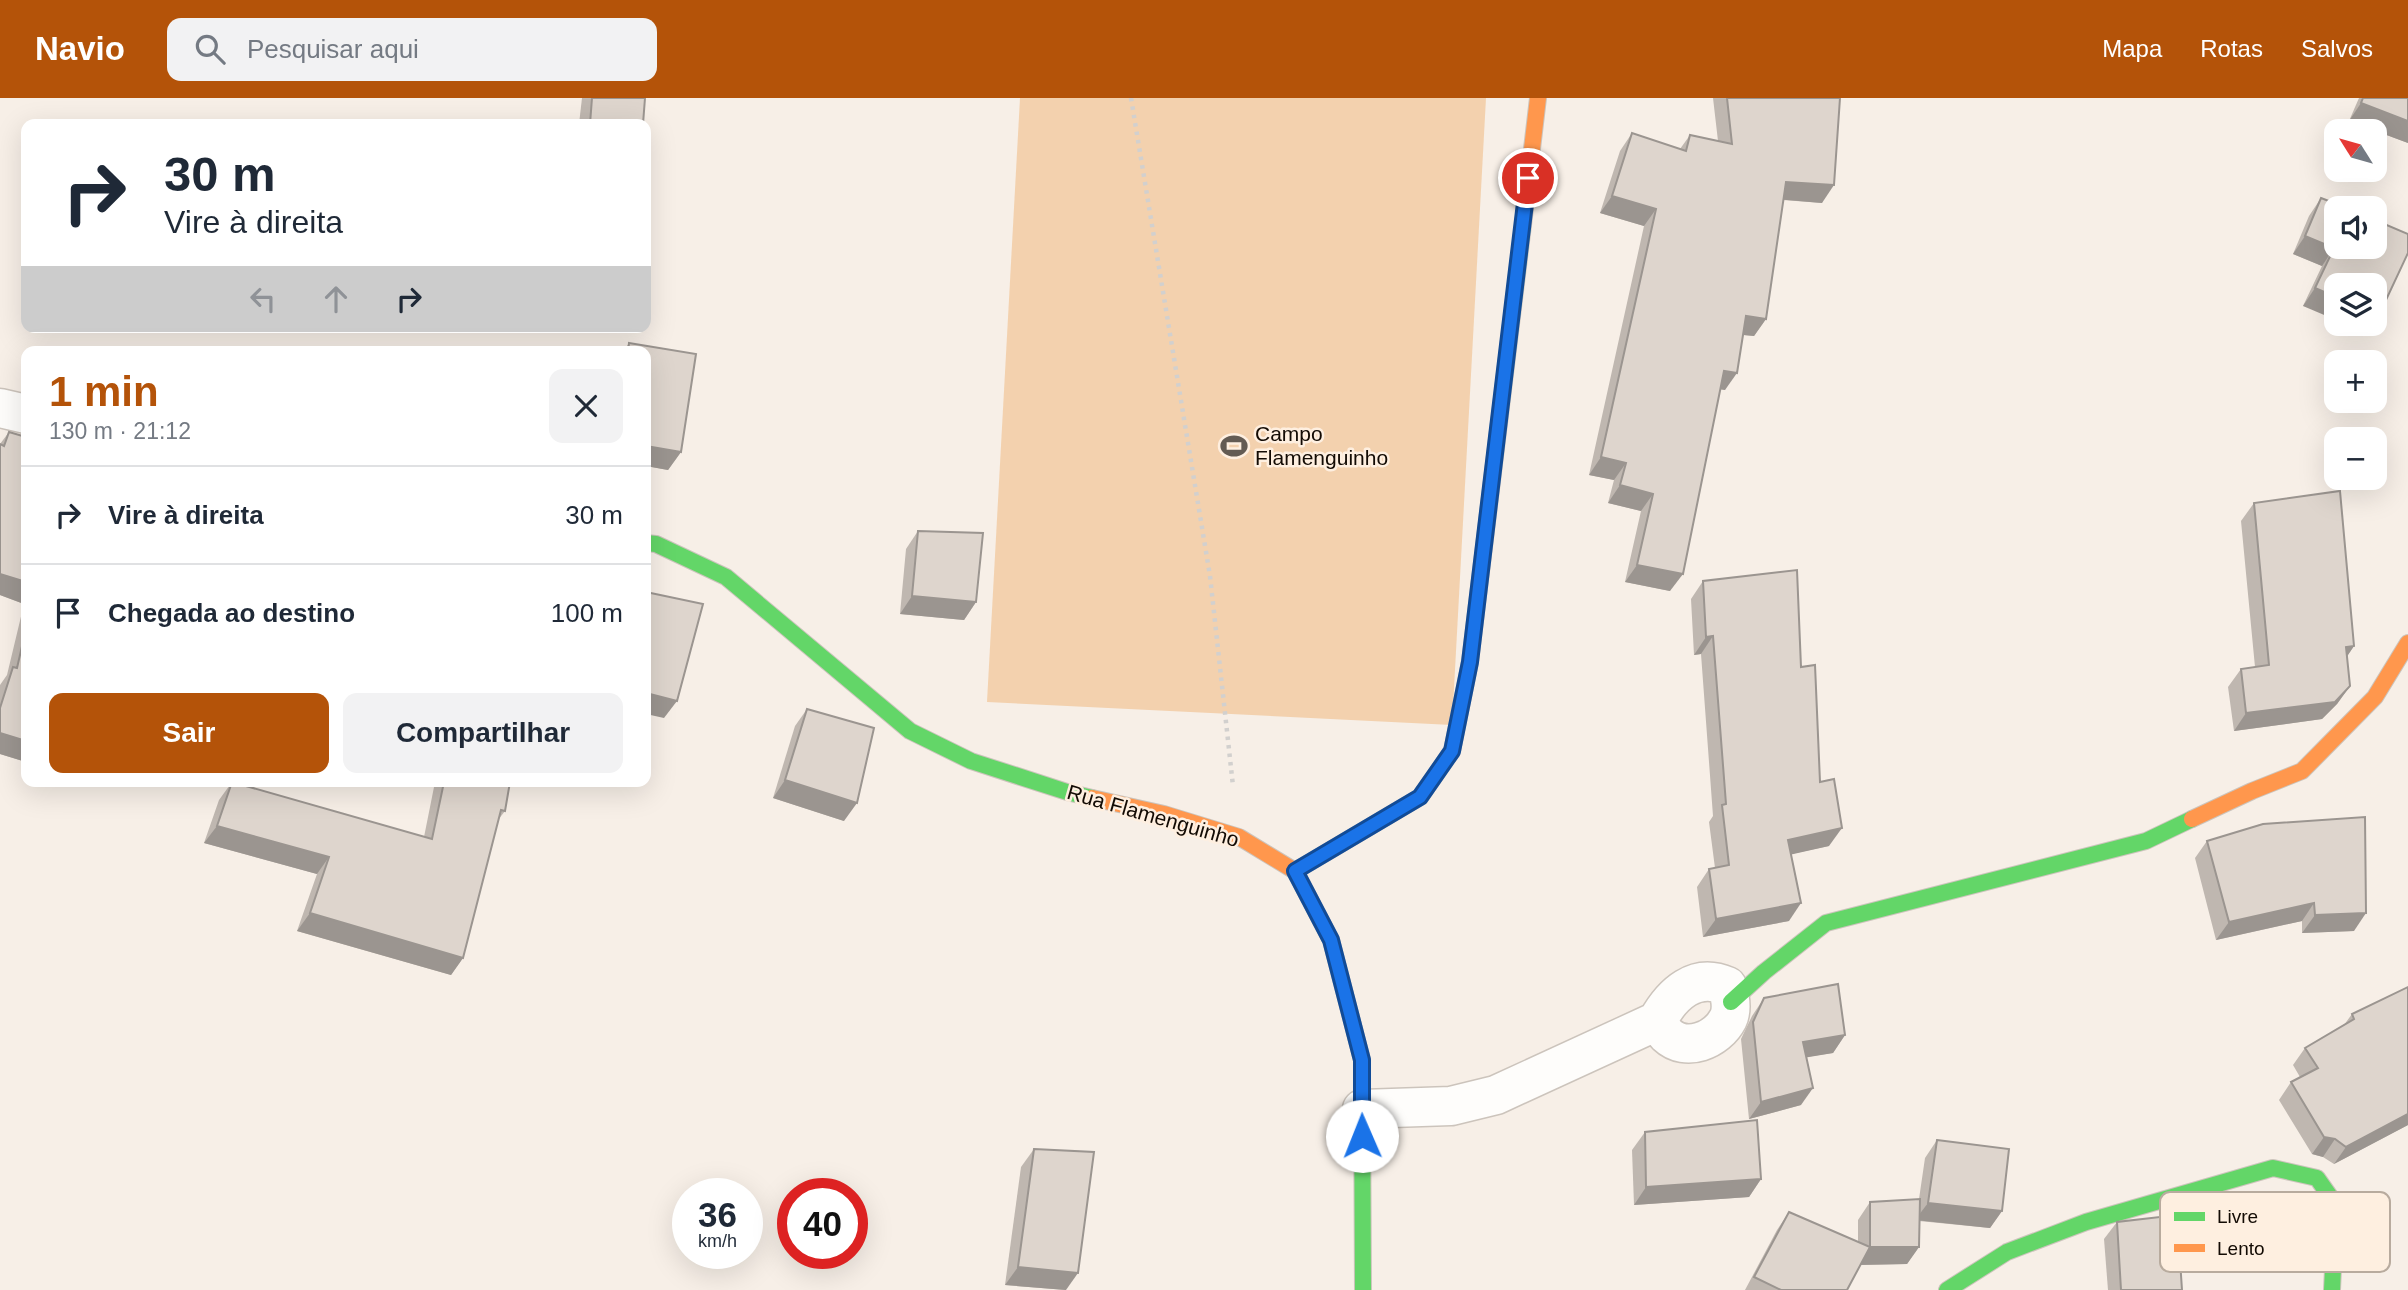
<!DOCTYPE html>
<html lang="pt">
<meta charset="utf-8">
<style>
body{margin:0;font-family:Arial,sans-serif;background:#f2f2f3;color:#1f2937;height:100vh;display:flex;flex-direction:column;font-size:26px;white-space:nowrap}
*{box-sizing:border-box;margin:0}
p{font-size:23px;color:#747a83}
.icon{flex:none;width:38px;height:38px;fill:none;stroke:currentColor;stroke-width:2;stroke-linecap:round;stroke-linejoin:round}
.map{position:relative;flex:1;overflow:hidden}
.sheet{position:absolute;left:21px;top:248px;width:630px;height:441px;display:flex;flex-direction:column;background:#fff;border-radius:14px;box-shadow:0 7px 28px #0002}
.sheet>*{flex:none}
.hud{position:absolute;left:21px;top:21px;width:630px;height:214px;border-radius:14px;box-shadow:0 7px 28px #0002;background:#fff;color:#1f2937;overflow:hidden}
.needle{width:46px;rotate:307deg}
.tools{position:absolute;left:2324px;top:21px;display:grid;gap:14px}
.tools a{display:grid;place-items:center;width:63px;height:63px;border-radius:14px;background:#fff;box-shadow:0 7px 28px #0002;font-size:35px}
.speed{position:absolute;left:672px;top:1080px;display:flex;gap:14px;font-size:35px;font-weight:700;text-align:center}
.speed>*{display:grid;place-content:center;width:91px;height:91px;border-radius:50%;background:#fff;box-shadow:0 7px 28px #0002;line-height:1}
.speed small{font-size:18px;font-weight:400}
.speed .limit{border:10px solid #d22;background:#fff;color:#111}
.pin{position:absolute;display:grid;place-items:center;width:60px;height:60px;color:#fff;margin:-30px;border:4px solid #fff;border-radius:50%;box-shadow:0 2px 7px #0007}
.me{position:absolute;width:77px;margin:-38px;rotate:359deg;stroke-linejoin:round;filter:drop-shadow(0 0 5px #0008)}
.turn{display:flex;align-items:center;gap:24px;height:147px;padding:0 28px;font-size:32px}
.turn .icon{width:91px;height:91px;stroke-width:2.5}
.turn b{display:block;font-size:49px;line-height:60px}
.lanes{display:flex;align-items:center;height:66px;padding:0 28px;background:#0003;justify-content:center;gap:35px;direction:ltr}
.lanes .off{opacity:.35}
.round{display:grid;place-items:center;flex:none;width:74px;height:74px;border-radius:14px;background:#f2f2f3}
.headline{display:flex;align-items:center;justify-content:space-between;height:119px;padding:0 28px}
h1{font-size:42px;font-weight:800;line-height:52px;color:#b45309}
.action{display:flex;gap:14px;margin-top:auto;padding:14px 28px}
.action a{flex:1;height:80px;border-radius:14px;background:#b45309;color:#fff;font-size:28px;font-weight:800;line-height:80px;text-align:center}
.action a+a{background:#f2f2f3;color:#1f2937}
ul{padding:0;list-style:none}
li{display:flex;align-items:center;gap:21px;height:98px;padding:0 28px;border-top:2px solid #e0e1e3}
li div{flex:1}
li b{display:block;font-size:26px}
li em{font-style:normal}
header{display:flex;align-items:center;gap:42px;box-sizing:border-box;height:98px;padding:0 35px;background:#b45309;color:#fff}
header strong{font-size:33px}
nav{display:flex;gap:38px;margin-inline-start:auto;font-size:24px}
.search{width:490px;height:63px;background:#f2f2f3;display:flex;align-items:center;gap:18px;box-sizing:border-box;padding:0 24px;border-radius:14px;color:#747a83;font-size:26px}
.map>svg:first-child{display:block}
.green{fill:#f3d1ae}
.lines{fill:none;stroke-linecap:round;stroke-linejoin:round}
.street-casing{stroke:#ccc4bc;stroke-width:41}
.fast-casing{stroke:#ccc4bc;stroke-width:18}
.slow-casing{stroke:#ccc4bc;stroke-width:18}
.path{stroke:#d2d0ce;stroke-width:4.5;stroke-dasharray:3.5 5;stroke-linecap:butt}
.street{stroke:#fefdfb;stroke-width:38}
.fast{stroke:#63d668;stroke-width:16}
.slow{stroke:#ff974d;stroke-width:16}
.wall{fill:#bfb7b0}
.shaded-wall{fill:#9b9590}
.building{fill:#ded5cd;stroke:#9b9590;stroke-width:2}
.route-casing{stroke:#114b97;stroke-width:18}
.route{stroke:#1a73e8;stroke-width:12}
.labels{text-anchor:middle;stroke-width:5;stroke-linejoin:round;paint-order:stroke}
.poi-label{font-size:21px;fill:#130b04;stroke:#feefe0;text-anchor:start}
.street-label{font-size:21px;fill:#130b04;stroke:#feefe0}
.key{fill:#feefe0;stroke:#b8ab9e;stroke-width:2}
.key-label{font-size:19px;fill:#130b04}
</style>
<header>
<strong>Navio</strong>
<div class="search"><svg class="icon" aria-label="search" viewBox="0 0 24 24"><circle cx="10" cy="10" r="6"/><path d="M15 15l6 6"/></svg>Pesquisar aqui</div>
<nav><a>Mapa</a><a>Rotas</a><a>Salvos</a></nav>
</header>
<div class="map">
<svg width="2408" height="1192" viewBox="0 0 2408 1192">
<rect width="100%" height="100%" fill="#f7efe7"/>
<!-- green -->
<polygon class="green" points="1020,0 1486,0 1452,627 987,604"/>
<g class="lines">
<!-- street casing -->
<g class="street-casing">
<g id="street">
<polyline points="0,310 26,316"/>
<path d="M1362,1011L1451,1008L1496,997L1657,923C1672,896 1695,874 1727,888C1730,898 1733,911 1728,921C1717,942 1686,955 1667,937C1663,933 1660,927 1657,923"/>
</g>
</g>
<!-- fast casing -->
<g class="fast-casing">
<g id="fast">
<polyline points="646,445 656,446 726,479 910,633 971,663 1067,694 1092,700"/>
<polyline points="1295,773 1420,699 1452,653 1470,564 1523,127"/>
<polyline points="1731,904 1764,874 1826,825 2146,743 2192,721"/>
<polyline points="1362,994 1363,1192"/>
<polyline points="1947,1192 2007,1154 2086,1124 2273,1070 2317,1080 2336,1107 2332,1192"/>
</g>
</g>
<!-- slow casing -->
<g class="slow-casing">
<g id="slow">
<polyline points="1523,127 1538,0"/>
<polyline points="1092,700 1164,716 1239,739 1295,773 1331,842 1362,962 1362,994"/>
<polyline points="2192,721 2252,693 2302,673 2375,599 2408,545"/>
</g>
</g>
<!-- path -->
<polyline class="path" points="1131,0 1210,478 1233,688"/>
<!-- street -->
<use href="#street" class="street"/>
<!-- fast -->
<use href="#fast" class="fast"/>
<!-- slow -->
<use href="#slow" class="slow"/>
</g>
<!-- wall -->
<g class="wall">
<polygon points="582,0 645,0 643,26 579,26"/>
<polygon points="1713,0 1840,0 1822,105 1783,102 1766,221 1754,238 1743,237 1725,292 1720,291 1670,493 1625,484 1641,413 1608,405 1614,382 1589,377 1644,128 1600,115 1620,53 1632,35 1680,51 1690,37 1718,43"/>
<polygon points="2359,0 2408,0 2408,45 2349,23"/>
<polygon points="2321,100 2379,217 2303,208 2322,168 2293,156 2309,118"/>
<polygon points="629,245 696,256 681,354 668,372 646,368 646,254 623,254"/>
<polygon points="9,334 26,339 26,664 0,656 0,587 7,577 24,506 0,497 0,346"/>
<polygon points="2254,405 2354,548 2347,558 2350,588 2337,606 2322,621 2234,633 2228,589 2241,571 2255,569 2241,423"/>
<polygon points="918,433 976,504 964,522 900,516 906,451"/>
<polygon points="1703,483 1801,569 1829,748 1791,756 1789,823 1703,839 1697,789 1709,771 1715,770 1709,724 1713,718 1701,556 1694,557 1691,501"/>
<polygon points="807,611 844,723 773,700 795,628"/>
<polygon points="232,684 424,739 435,684 510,684 505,713 498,722 463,860 451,877 297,833 317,776 204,745 219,702"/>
<polygon points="2263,726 2354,833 2302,835 2302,823 2216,842 2195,760 2207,743"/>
<polygon points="1764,900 1845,937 1833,955 1806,959 1801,1007 1749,1021 1741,941 1752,918"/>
<polygon points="2352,916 2408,1027 2334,1066 2323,1059 2312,1056 2279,1002 2291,984 2300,979 2293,967 2305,950 2344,927"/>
<polygon points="1645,1034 1761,1081 1749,1099 1634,1107 1632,1052"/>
<polygon points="1937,1042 2002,1113 1990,1130 1919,1123 1919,1149 1907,1166 1860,1167 1847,1192 1745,1192 1777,1132 1789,1114 1858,1144 1858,1122 1870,1104 1919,1101 1925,1060"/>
<polygon points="1034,1051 1066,1192 1005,1187 1021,1069"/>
<polygon points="2117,1124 2182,1192 2108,1192 2104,1141"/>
</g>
<!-- shaded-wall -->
<g class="shaded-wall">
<polygon points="2361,5 2408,23 2408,45 2349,23"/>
<polygon points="1786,84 1834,87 1822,105 1774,101"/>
<polygon points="1612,98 1656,111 1644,128 1600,115"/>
<polygon points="2305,138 2334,150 2322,168 2293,156"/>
<polygon points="2315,190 2336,199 2336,222 2303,208"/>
<polygon points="1746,218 1766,221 1754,238 1734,236"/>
<polygon points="2345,226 2373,226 2366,235"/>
<polygon points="1724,273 1737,275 1725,292 1712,290"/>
<polygon points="646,348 681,354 668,372 646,368"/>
<polygon points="1601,359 1626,365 1614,382 1589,377"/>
<polygon points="1620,387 1653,396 1641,413 1608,405"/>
<polygon points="1637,467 1683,476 1670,493 1625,484"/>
<polygon points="0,476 26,484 26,503 24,506 0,497"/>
<polygon points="912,498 976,504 964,522 900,516"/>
<polygon points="1713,538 1701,556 1694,557 1706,539"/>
<polygon points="2354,548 2342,566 2346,549"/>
<polygon points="2350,588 2337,606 2322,621 2234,633 2246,615"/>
<polygon points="646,595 677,603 664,620 646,616"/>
<polygon points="0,635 26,643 26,664 0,656"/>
<polygon points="785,682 857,705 844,723 773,700"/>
<polygon points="217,728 329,759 317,776 204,745"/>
<polygon points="1842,730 1829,748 1776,760 1788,742"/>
<polygon points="1801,805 1789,823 1703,839 1716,821"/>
<polygon points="2314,805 2302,823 2216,842 2229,824"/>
<polygon points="310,815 463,860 451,877 297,833"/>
<polygon points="2366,815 2354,833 2302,835 2315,817"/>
<polygon points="1845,937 1833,955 1791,962 1803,944"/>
<polygon points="1813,990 1801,1007 1749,1021 1761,1004"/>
<polygon points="2408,1016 2408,1027 2334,1066 2346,1049"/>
<polygon points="2324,1039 2335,1041 2323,1059 2312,1056"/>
<polygon points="1761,1081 1749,1099 1634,1107 1646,1089"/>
<polygon points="1928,1105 2002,1113 1990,1130 1915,1122"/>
<polygon points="1870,1149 1919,1149 1907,1166 1857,1167"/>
<polygon points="1018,1169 1078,1175 1066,1192 1005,1187"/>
</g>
<!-- building -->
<g class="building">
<polygon points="592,0 645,0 643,26 590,26"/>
<polygon points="1727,0 1840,0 1834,87 1786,84 1766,221 1746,218 1737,275 1724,273 1683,476 1637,467 1653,396 1620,387 1626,365 1601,359 1656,111 1612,98 1632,35 1686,53 1690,37 1732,46"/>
<polygon points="2363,0 2408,0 2408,23 2361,5"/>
<polygon points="2321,100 2347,110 2336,110 2336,149 2375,149 2375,122 2408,136 2408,155 2379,217 2375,215 2375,187 2336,187 2336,199 2315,190 2334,150 2305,138"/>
<polygon points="629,245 696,256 681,354 646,348 646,254 628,254"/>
<polygon points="9,334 26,339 26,484 0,476 0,346 4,348"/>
<polygon points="2340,393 2354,548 2346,549 2350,588 2335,604 2246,615 2241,571 2269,567 2254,405"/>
<polygon points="918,433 983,435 976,504 912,498"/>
<polygon points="1797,472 1801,569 1815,567 1820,684 1834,681 1842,730 1788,742 1801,805 1716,821 1709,771 1729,767 1722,707 1726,706 1713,538 1706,539 1703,483"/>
<polygon points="646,494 703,506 677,603 646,595"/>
<polygon points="26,531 26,643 0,635 0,610 13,569 17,570"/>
<polygon points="807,611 874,630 857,705 785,682"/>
<polygon points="232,684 432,741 444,684 510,684 505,713 501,712 463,860 310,815 329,759 217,728"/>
<polygon points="2365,719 2366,815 2315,817 2314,805 2229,824 2207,743 2263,726"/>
<polygon points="1838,886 1845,937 1803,944 1813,990 1761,1004 1753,924 1764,900"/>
<polygon points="2408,889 2408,1016 2346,1049 2335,1041 2324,1039 2291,984 2318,970 2305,950 2354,921 2352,916"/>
<polygon points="1757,1022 1761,1081 1646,1089 1645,1034"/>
<polygon points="1937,1042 2009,1051 2002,1113 1928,1105"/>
<polygon points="1034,1051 1094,1054 1078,1175 1018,1169"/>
<polygon points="1920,1101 1919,1149 1870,1149 1870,1104"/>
<polygon points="1789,1114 1870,1149 1847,1192 1781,1192 1754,1179"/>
<polygon points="2177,1117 2182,1192 2121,1192 2117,1124"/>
</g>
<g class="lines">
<!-- route casing -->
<g class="route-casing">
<polyline id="route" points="1362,1038 1362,962 1331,842 1295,773 1420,699 1452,653 1470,564 1528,80"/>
</g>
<!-- route -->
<use href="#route" class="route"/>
</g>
<!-- icons -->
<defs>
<g id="stadium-bare" transform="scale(2.1)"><path d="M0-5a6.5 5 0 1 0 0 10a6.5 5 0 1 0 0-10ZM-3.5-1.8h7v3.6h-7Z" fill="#635b53" stroke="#feefe0" stroke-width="2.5" paint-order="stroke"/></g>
</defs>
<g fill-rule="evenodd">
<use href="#stadium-bare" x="1234" y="348"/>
</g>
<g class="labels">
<!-- poi labels -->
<g class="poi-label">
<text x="1255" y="343">Campo<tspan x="1255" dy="24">Flamenguinho</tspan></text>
</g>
<!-- street labels -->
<g class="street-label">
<text transform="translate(1153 718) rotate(16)" y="7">Rua Flamenguinho</text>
</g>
</g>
<!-- legend -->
<rect x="2160" y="1094" width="230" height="80" rx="10" class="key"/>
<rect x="2174" y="1114" width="31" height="9" fill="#63d668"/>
<rect x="2174" y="1146" width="31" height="8" fill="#ff974d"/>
<g class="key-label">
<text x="2217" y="1125">Livre</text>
<text x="2217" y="1157">Lento</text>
</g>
</svg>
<div class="tools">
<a><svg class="needle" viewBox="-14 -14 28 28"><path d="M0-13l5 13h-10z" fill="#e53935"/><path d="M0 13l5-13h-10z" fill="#747a83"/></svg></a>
<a><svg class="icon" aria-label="sound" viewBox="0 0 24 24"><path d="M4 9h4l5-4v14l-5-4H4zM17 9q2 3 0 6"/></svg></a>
<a><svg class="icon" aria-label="layers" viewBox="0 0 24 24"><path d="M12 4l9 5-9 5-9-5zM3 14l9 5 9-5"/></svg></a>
<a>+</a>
<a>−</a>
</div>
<div class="speed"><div>36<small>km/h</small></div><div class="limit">40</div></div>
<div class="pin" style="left:1528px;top:80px;background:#d93025"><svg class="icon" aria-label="arrive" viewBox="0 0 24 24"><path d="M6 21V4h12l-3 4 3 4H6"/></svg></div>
<svg class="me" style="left:1362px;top:1038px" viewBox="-20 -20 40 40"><circle r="19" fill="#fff"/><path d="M0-13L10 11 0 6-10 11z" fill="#1a73e8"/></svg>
<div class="hud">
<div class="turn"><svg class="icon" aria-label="right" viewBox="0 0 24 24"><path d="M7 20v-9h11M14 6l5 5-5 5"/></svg><div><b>30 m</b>Vire à direita</div></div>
<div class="lanes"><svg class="icon off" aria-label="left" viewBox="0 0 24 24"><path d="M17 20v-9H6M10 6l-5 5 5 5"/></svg><svg class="icon off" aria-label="ahead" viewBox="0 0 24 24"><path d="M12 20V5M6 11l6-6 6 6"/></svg><svg class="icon" aria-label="right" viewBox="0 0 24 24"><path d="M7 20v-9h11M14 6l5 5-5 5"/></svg></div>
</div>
<section class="sheet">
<div class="headline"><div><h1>1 min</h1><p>130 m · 21:12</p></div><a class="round"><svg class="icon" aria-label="close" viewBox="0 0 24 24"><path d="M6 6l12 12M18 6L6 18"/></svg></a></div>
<ul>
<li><svg class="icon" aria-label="right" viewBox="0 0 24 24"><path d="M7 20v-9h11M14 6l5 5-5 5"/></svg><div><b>Vire à direita</b></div><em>30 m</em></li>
<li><svg class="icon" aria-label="arrive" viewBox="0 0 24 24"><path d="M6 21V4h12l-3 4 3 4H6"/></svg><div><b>Chegada ao destino</b></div><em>100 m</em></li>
</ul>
<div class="action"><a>Sair</a><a>Compartilhar</a></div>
</section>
</div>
